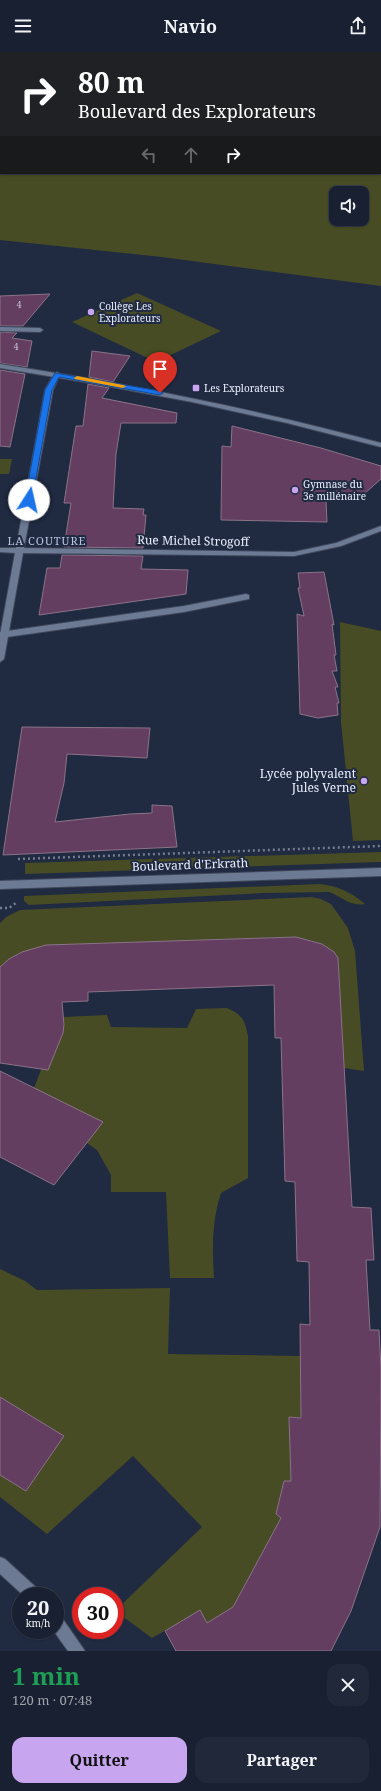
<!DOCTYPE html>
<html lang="fr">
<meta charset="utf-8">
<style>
body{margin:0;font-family:"Noto Serif",serif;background:#212839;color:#f1f3f6;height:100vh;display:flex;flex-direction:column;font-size:15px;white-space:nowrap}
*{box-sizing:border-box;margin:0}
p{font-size:13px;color:#9fa3ab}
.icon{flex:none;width:22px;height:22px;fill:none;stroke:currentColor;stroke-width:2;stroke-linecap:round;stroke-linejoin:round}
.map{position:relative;height:1599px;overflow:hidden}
.sheet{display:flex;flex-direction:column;background:#182031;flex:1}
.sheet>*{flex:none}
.banner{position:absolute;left:0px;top:0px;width:381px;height:122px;box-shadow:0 1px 3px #0004,0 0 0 1px #363e4d;background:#202124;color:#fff;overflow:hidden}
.buttons{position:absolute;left:329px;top:134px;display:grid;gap:8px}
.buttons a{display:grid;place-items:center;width:40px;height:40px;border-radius:8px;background:#182031;box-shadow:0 1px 3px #0004,0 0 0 1px #363e4d;font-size:20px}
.speed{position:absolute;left:12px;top:1535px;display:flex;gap:8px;font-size:20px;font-weight:700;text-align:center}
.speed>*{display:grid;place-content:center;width:52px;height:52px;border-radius:50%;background:#182031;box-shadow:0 1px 3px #0004,0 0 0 1px #363e4d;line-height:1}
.speed small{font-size:10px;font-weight:400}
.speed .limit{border:6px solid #d22;background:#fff;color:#111}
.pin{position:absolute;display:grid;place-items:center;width:34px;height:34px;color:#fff;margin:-41px -17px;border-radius:50% 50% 50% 0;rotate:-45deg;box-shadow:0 0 4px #0007}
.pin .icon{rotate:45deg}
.me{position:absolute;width:44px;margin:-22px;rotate:10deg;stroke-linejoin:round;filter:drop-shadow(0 0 3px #0008)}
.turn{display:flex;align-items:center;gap:14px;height:84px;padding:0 12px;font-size:18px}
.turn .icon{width:52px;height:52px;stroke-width:2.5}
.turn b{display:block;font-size:28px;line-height:34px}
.lanes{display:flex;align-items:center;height:38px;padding:0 12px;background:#0003;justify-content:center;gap:20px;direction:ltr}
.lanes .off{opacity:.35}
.round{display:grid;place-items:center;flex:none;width:42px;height:42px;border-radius:12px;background:#212839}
.summary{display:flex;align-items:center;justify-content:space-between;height:68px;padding:0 12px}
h1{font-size:24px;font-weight:700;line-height:30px;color:#1e9e55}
.action{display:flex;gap:8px;margin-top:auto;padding:8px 12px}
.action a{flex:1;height:46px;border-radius:12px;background:#c7a6ef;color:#111;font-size:16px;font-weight:700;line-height:46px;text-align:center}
.action a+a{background:#212839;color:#f1f3f6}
header{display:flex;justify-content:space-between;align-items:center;height:52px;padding:0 12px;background:#182031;font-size:18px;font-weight:700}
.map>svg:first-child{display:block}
.green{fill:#484c24;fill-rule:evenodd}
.building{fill:#633e61;stroke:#8b7389}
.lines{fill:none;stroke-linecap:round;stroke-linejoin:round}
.service-casing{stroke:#3f475b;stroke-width:2}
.pedestrian-casing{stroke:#3f475b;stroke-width:2}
.minor-casing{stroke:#3f475b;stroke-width:2}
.tertiary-casing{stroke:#3f475b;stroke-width:2}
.secondary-casing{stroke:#3f475b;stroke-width:2}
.path{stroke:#747d90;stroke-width:2.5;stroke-dasharray:2 3;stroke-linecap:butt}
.service{fill:#6d7a94;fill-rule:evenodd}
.pedestrian{fill:#6d7a94;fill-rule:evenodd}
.minor{fill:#6d7a94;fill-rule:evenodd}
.tertiary{fill:#6d7a94;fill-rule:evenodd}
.secondary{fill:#8a8a83;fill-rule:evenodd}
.route{fill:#1a73e8;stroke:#114b97}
.slow{fill:#f59e0b}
.poi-dot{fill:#c7a6ef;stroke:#202a41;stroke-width:1.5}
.labels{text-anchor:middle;stroke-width:4;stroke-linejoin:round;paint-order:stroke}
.far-number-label{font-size:9px;fill:#c7c3d7}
.far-poi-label{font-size:10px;fill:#e8effe;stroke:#202a41;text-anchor:start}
.far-neighbourhood-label{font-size:11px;letter-spacing:1px;fill:#b6c4e1;stroke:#202a41}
.street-label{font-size:12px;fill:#e8effe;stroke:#202a41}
.poi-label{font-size:12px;fill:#e8effe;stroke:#202a41;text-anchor:end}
</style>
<header><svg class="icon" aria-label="menu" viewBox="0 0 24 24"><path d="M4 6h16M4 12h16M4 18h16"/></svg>Navio<svg class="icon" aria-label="share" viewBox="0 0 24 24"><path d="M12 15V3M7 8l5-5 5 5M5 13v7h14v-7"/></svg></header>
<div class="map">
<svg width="381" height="1599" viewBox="0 0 381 1599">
<rect width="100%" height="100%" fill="#202a41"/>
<!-- green -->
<g class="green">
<path d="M0,0L147,1H1V121H380L381,57V234L162,205L0,188ZM336,141H362V167H336Z"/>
<polygon points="209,0 381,0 381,44 380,1"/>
<polygon points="137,241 221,279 156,310 72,270"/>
<polygon points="0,407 12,407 9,422 0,422"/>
<polygon points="340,570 381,579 381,788 353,789 341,670"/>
<polygon points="381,800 381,810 25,822 25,811"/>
<path d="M320,832C338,834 351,840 365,852C350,855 341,844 329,840L264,841L29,853L24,849V844Z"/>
<path d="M312,845L321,847L331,852L348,876L355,899L364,1019L344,1016L338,905L322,892L313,889L291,885L41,894L40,896C25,900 11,903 0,916V871L6,865L20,858Z"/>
<path d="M227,956C243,963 245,969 248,984V1126L221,1141C212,1169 212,1196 214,1226H170L166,1140H111V1123L97,1098L87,1091L31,1044L49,997L63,965L107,963L111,975L187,976L196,957Z"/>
<polygon points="0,1217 25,1229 37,1238 170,1236 168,1302 300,1304 301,1365 289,1365 291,1429 284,1429 276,1462 281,1466 233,1555 207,1571 200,1559 152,1586 115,1559 202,1475 133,1404 47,1482 0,1445 0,1423 26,1439 64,1384 0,1345"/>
</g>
<!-- building -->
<g class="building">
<polygon points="50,242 23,274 0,274 0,244"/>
<polygon points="0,280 17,281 12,286 32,289 27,315 0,311"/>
<polygon points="92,299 130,304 113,330 89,325"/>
<polygon points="0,318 25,322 10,395 0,394"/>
<polygon points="88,332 109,336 102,346 177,361 176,371 121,371 116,402 113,456 144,457 143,463 146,463 143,496 64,495 71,451 64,451 76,374 83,374"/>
<polygon points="232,374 321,396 381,414 381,427 356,449 326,448 327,470 221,468 222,394 231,395"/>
<polygon points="62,503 143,504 141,517 188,518 186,542 39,563 47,516 60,516"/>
<polygon points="324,520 334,573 332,572 336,603 334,603 337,619 332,619 338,635 335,635 339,651 337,651 338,663 318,666 300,662 297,562 304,564 298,536 300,536 298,521"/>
<polygon points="22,675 150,676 147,706 67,702 64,731 55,770 130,762 152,761 152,753 172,754 177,795 3,803"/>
<polygon points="296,885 322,892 334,900 338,906 352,1155 371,1156 374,1208 366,1208 370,1278 379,1278 381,1318 380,1475 351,1559 331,1599 176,1599 165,1579 200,1558 207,1571 233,1555 281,1466 276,1462 284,1429 291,1429 289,1365 301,1366 300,1272 310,1273 309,1210 297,1209 295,1130 285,1129 281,986 275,986 274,933 88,940 88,949 62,950 64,973 63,981 48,1018 0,1011 0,915 9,907 22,900 46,893"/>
<polygon points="0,1019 103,1070 54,1133 0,1105"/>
<polygon points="0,1345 64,1384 26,1439 0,1423"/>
</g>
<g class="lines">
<!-- service casing -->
<g class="service-casing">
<polygon id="service" points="0,275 40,276 43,278 40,280 0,279"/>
</g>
<!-- pedestrian casing -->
<g class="pedestrian-casing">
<polygon id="pedestrian" points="246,542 249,543 249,547 184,560 0,586 0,580 184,554"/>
</g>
<!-- minor casing -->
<g class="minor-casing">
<g id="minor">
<polygon points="57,320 60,322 53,338 24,496 294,500 336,491 381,474 381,479 341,494 294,504 23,501 4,607 0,610 0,583 15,501 0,500 0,496 16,496 45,338 54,322"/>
<polygon points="0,1505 5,1507 40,1539 42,1544 24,1544 0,1522"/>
<polygon points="55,1561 60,1563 85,1599 68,1599 53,1578 55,1578"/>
</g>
</g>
<!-- tertiary casing -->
<g class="tertiary-casing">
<g id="tertiary">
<path d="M0,312C129,332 255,357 381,391V395L287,371L192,350L96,332L0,316Z"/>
<polygon points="381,816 381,824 0,837 0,829"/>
</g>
</g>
<!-- secondary casing -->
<g class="secondary-casing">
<g id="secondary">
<rect x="157" y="0" width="8" height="1"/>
<rect x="380" y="51" width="1" height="4"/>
</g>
</g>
<!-- path -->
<g class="path">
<polyline points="18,807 381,794"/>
<polyline points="0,856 9,856 16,851"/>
</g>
<!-- service -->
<use href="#service" class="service"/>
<!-- pedestrian -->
<use href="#pedestrian" class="pedestrian"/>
<!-- minor -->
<use href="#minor" class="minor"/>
<!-- tertiary -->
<use href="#tertiary" class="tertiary"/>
<!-- secondary -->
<use href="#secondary" class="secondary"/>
</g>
<!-- route -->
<polygon class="route" points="55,321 160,339 163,341 160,343 59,325 52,338 32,448 29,450 25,448 45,338"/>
<!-- slow -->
<polygon class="slow" points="77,324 123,333 126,334 123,336 75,327 74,326"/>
<!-- markers -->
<g class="poi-dot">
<circle cx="91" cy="260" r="4"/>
<rect x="192" y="332" width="8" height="8" rx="2"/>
<circle cx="295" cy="438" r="4"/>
<circle cx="364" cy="729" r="4"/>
</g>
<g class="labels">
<!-- far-number labels -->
<g class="far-number-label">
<text x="19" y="256">4</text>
<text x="16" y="298">4</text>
</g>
<!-- far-poi labels -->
<g class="far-poi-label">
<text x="99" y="258">Collège Les<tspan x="99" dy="12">Explorateurs</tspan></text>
<text x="204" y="340">Les Explorateurs</text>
<text x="303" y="436">Gymnase du<tspan x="303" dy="12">3e millénaire</tspan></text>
</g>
<!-- far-neighbourhood labels -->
<g class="far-neighbourhood-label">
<text x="47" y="493">LA COUTURE</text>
</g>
<!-- street labels -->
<g class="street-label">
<text transform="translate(193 489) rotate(1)" y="4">Rue Michel Strogoff</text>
<text transform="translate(190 813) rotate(-2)" y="4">Boulevard d'Erkrath</text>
</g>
<!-- poi labels -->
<g class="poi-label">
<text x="356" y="726">Lycée polyvalent<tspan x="356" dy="14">Jules Verne</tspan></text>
</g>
</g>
</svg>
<div class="buttons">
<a><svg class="icon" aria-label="sound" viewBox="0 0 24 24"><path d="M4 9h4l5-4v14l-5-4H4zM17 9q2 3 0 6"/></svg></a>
</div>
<div class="speed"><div>20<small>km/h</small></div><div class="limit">30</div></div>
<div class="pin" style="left:160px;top:341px;background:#d93025"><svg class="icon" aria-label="arrive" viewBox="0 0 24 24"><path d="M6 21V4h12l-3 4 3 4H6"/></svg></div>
<svg class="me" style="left:29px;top:448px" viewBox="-20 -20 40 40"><circle r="19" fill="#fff"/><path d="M0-13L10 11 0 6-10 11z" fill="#1a73e8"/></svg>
<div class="banner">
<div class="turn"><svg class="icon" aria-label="right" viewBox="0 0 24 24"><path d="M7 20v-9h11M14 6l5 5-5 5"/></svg><div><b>80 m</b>Boulevard des Explorateurs</div></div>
<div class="lanes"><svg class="icon off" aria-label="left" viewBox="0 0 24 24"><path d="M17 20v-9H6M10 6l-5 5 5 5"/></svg><svg class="icon off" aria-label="ahead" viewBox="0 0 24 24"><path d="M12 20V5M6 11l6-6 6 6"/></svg><svg class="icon" aria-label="right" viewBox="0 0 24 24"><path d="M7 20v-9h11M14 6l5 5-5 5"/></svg></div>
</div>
</div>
<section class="sheet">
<div class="summary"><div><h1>1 min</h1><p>120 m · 07:48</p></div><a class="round"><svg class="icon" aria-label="close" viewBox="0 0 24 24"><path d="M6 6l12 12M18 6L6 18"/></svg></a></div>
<div class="action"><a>Quitter</a><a>Partager</a></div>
</section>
